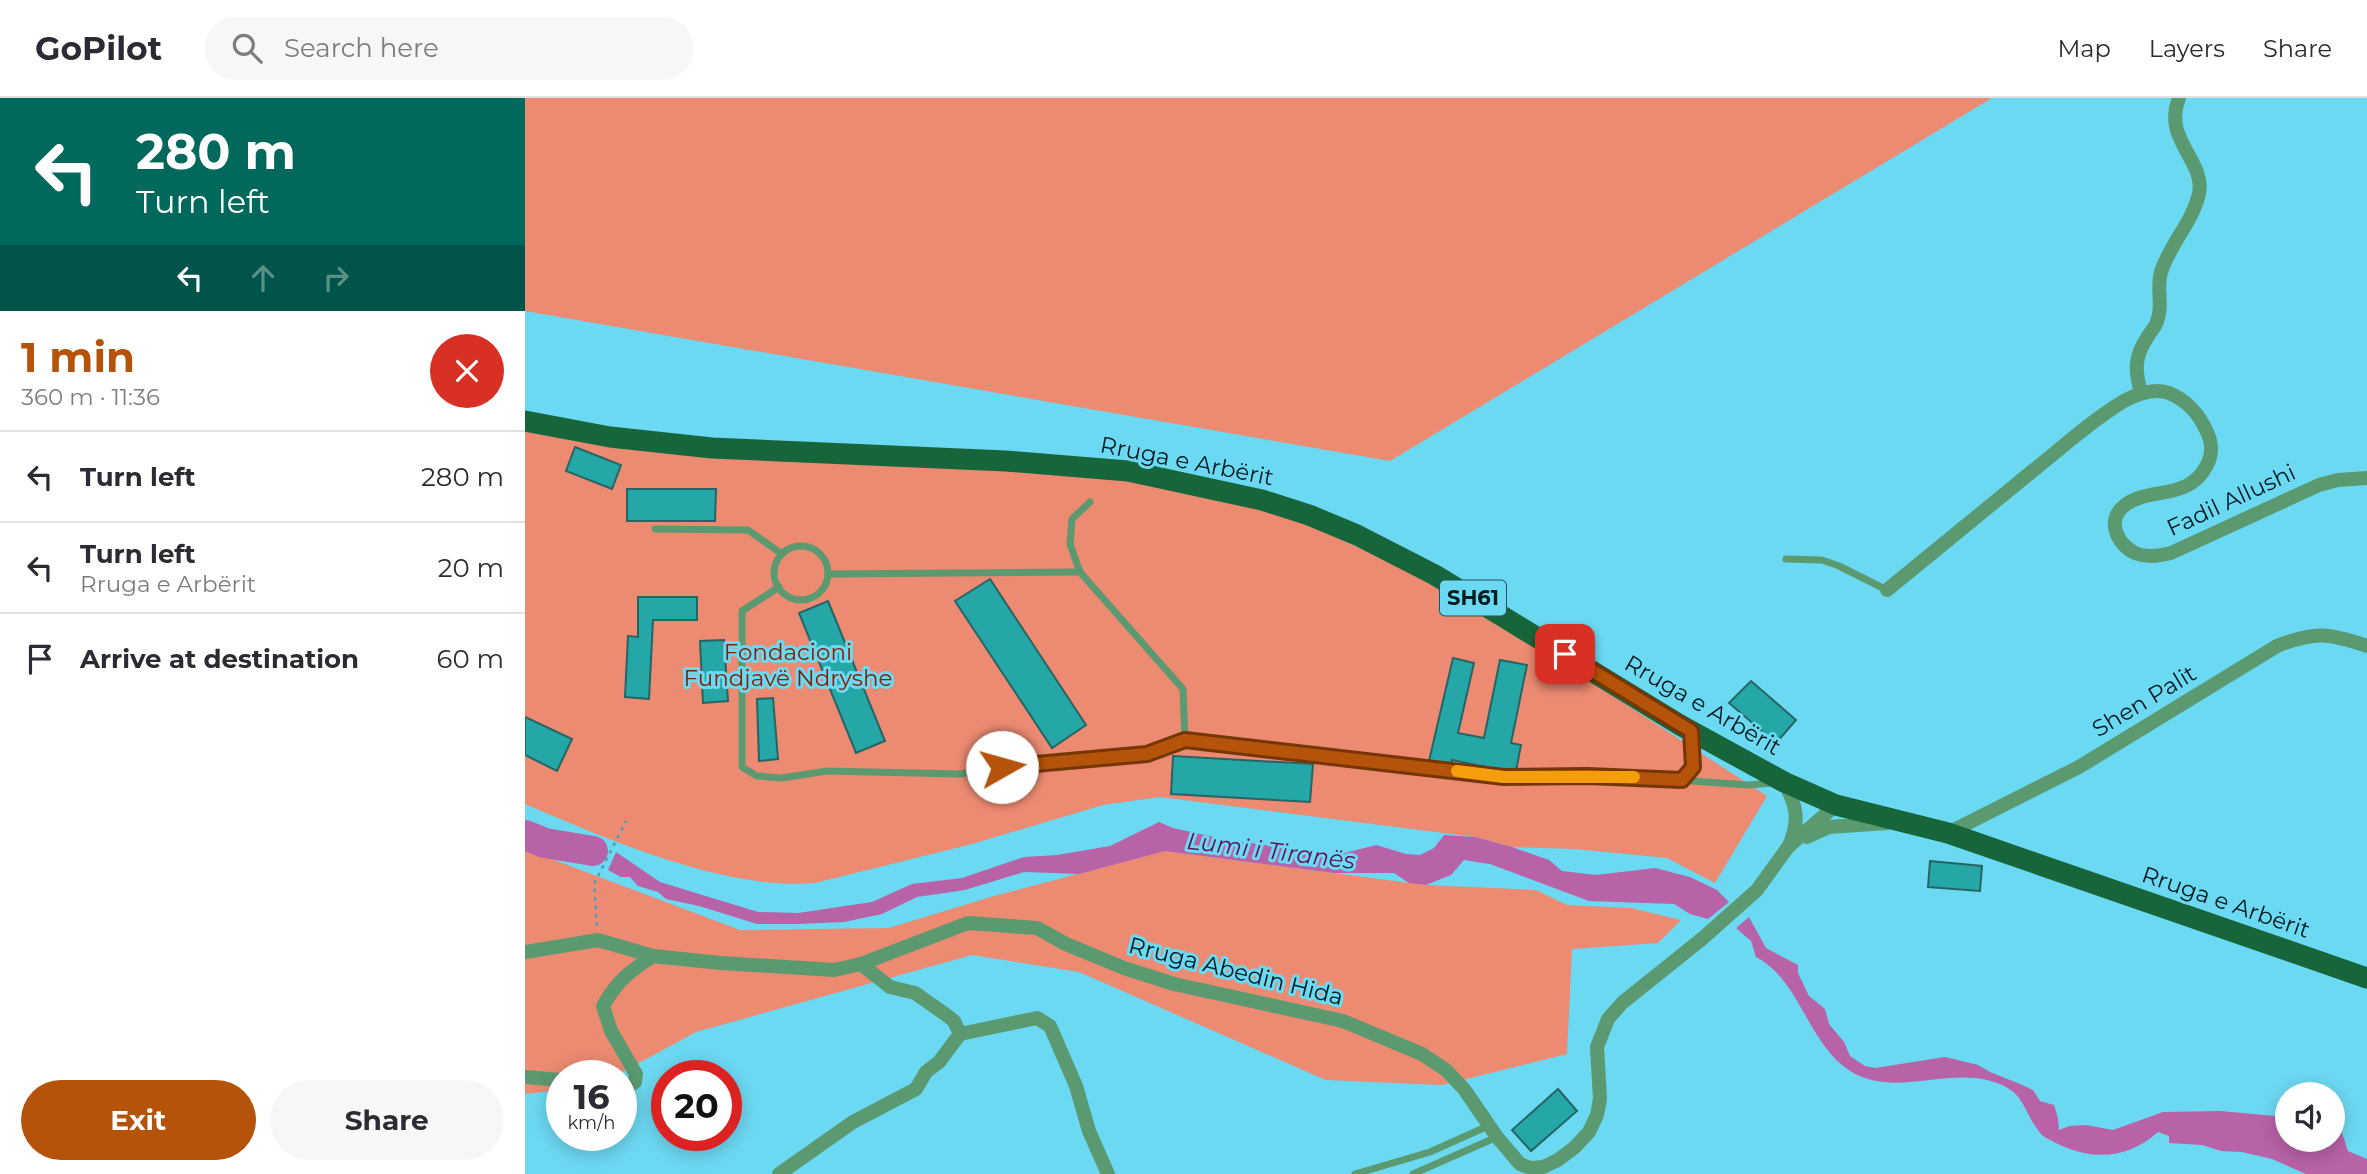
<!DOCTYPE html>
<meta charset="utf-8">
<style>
body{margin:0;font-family:Montserrat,sans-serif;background:#f7f7f7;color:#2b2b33;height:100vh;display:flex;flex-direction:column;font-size:26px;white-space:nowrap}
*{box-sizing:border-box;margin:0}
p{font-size:23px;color:#7c7c81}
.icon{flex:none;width:38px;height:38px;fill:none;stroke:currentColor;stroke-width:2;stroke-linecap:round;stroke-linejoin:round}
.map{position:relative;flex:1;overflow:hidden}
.drawer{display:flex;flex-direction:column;background:#fff;width:525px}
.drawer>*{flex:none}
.top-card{background:#00695c;color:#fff;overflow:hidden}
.fabs{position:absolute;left:1750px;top:984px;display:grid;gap:14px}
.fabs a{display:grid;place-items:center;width:70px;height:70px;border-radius:50%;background:#fff;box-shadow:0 4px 18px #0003;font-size:35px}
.speed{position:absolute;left:21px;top:962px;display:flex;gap:14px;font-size:35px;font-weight:700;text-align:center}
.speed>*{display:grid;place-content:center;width:91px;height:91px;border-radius:50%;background:#fff;box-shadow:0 4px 18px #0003;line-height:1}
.speed small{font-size:18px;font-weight:400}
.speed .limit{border:10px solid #d22;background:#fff;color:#111}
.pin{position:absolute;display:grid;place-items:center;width:60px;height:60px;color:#fff;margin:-30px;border-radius:14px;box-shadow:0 4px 10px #0006}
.me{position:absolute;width:77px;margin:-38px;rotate:83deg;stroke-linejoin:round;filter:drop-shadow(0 0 5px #0008)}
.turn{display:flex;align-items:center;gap:24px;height:147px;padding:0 21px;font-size:32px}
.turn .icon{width:91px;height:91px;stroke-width:2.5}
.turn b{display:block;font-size:49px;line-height:60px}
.lanes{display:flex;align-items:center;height:66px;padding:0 21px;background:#0003;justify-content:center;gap:35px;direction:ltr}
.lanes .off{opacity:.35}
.round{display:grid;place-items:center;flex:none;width:74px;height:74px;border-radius:37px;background:#f7f7f7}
.headline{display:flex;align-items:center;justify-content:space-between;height:119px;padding:0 21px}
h1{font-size:42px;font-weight:700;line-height:52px;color:#b45309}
.button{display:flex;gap:14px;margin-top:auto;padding:14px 21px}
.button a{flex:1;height:80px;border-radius:42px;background:#b45309;color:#fff;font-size:28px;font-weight:700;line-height:80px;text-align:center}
.button a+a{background:#f7f7f7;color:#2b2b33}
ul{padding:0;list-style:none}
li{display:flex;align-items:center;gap:21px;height:91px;padding:0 21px;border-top:2px solid #e1e1e2}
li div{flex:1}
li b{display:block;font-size:26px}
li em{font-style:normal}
header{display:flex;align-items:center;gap:42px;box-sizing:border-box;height:98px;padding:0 35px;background:#fff;border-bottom:2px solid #e1e1e2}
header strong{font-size:33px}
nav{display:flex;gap:38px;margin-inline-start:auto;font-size:24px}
.search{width:490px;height:63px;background:#f7f7f7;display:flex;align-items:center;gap:18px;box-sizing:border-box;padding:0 24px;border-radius:38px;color:#7c7c81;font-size:26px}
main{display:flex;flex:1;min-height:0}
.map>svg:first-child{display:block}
.green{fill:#ec8a72}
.water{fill:#b862a8}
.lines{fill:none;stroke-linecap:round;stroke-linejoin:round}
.river{stroke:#b862a8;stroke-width:30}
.building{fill:#24a7a6;stroke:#276565;stroke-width:2}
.path{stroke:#4c9fb2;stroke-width:2.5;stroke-dasharray:3.5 5;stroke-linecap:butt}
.lane{stroke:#5b9a71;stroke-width:7}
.street{stroke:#5b9a71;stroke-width:14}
.primary{stroke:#17663b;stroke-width:21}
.route-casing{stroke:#753606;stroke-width:18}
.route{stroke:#b45309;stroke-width:12}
.slow{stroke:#f59e0b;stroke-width:12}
.labels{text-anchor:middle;stroke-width:6;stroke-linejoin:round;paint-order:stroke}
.shield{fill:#6cd9f2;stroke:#235560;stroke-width:2}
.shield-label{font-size:21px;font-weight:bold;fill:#041c21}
.street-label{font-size:23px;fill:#041c21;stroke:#6cd9f2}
.park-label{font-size:23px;fill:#832108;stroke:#6cd9f2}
.water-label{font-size:24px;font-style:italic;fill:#621257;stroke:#6cd9f2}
</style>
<header>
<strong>GoPilot</strong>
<div class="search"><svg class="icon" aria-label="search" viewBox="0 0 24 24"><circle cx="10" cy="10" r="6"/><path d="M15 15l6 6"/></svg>Search here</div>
<nav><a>Map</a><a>Layers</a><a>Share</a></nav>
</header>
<main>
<section class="drawer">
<div class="top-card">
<div class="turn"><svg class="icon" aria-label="left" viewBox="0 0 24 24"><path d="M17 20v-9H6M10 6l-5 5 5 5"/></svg><div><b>280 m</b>Turn left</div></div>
<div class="lanes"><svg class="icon" aria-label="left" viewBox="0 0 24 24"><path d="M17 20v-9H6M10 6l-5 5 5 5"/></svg><svg class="icon off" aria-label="ahead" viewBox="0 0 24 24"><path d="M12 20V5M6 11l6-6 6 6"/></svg><svg class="icon off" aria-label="right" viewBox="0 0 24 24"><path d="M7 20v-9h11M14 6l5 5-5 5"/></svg></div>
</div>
<div class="headline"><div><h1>1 min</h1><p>360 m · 11:36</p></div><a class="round" style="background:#d93025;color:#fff"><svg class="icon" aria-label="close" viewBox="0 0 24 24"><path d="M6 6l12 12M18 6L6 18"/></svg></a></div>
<ul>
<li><svg class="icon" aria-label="left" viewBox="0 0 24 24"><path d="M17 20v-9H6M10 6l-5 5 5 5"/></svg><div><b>Turn left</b></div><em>280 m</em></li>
<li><svg class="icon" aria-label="left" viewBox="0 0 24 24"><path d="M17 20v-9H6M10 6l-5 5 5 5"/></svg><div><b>Turn left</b><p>Rruga e Arbërit</p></div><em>20 m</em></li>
<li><svg class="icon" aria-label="arrive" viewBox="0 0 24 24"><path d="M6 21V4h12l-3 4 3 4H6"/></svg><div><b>Arrive at destination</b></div><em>60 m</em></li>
</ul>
<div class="button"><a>Exit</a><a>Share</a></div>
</section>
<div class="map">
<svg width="1842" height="1076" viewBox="0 0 1842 1076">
<rect width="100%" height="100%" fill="#6cd9f2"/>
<!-- green -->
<g class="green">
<polygon points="0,0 1467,0 865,363 0,213"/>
<path d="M0,320L145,341L604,377L754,413L891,476L997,539L1242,698L1190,785L1142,760L1050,751L987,749L950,739L635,699L578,707L447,746L290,785C200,793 82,741 0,706Z"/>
<polygon points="0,751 215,832 364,830 469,798 640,753 901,787 1011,792 1042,807 1106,810 1156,822 1133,845 1047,851 1042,956 917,987 801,982 554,874 447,857 171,934 90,978 37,978 37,992 0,996"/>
</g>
<!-- water -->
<g class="water">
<polygon points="634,724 648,730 698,741 812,757 851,747 881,756 895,757 909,750 919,737 950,739 987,749 1024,762 1037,773 1071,777 1130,770 1165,779 1192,792 1204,804 1183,821 1165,816 1149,806 1064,803 965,766 939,762 926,777 901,787 884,785 869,775 809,775 640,753 554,776 499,774 440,792 392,799 357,816 319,824 272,826 232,826 174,808 141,801 133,794 113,788 105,779 96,779 83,772 91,754 135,784 233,814 273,815 347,804 387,786 437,780 499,759 532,757 585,748"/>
<path d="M1224,819L1241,850L1273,867V875L1284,898L1300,911L1304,926L1319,944L1325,958L1340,968L1350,970L1420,959L1453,967L1465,974L1495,986L1508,992L1515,1003L1529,1007L1533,1020L1534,1032L1545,1028L1561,1027L1588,1032L1638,1014L1695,1013L1762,1019V1041H1808V1023L1814,1026L1823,1053L1842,1061V1076H1781L1747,1061L1717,1054L1696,1053L1677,1047L1644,1045V1038L1633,1034C1602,1062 1565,1063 1529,1044C1525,1041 1519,1040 1516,1036C1495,1010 1502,992 1462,982C1414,971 1360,1003 1317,967C1281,937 1273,881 1231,859L1226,843L1211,830Z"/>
</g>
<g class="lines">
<!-- river -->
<polyline class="river" points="0,737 20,745 68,753"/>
</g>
<!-- building -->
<g class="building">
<polygon points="50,349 96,367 87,391 41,373"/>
<polygon points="102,391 191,391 190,423 102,423"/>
<polygon points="465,481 561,627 527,650 430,503"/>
<polygon points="113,499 172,499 172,522 128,522 124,601 100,599 103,538 113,539"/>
<polygon points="303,503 360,643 331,655 274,515"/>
<polygon points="199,542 203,603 178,605 175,543"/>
<polygon points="928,560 949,565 933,635 959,640 975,562 1002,567 986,645 996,647 991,673 980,673 927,662 926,667 904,663"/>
<polygon points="1226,583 1271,622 1251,645 1204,605"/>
<polygon points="248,600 253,661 234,663 232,601"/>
<polygon points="0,619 47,641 32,673 0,657"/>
<polygon points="648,658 788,666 785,704 646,696"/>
<polygon points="1405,763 1457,768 1455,793 1403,789"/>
<polygon points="1033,991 1052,1013 1006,1053 987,1032"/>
</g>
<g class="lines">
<!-- path -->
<polyline class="path" points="72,828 69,786 101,723"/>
<!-- lane -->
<g class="lane">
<polyline points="565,404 547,421 545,446 555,474 658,591 660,642 979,679 1112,679 1223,687 1248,685"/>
<polyline points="130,431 223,432 257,456"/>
<circle cx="276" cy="475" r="27"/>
<polyline points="1261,461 1297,462 1314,468 1362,492"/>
<polyline points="303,476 555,474"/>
<polyline points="254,489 217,513 217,669 232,678 257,680 302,673 435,676 499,666 622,656 660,642"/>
<polyline points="1157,682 1168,669 1167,638"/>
<polyline points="830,1076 905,1054 963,1028"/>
<polyline points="888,1076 972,1039"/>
</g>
<!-- street -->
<g class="street">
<path d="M1616,295C1610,273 1609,259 1622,240C1624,235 1629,231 1631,226C1639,209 1631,191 1636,174C1645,146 1667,125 1674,96C1681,63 1637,41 1654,0"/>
<path d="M1362,492C1411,452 1461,411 1510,371C1539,348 1567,322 1599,303C1612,296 1630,290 1644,295C1661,302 1674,316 1681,332C1687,343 1688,356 1682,367C1663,404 1623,388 1599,408C1581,422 1592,446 1610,455C1621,460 1634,458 1646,455L1794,387L1813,382L1842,380"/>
<path d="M1259,684C1272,708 1275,722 1264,748"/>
<path d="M1423,735L1554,669L1752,548C1790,533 1804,535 1842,548"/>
<polyline points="1282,739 1304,729 1362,725"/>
<polyline points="0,854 73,842 128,858 196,865 309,872 336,866 443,825 512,830 541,846 599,870 649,886 818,923 897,956 921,972 939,991 972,1039 995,1066 1006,1070 1018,1069 1033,1062 1050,1049 1064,1034 1072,1017 1075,1001 1072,949 1083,921 1097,905 1178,840 1232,792 1263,749 1311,707"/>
<polyline points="435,936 512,920 525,928 551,988 564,1033 583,1076"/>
<polyline points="0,979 37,982"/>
<path d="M96,988H104L110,984L111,976L86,933L78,908C92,883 105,873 128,858"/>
<polyline points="254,1076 328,1024 391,991 401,974 414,964 435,936 429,923 420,916 390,895 365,889 336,866"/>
</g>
<!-- primary -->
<polyline class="primary" points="0,323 85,339 187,350 481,363 603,373 737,402 784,417 832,437 910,477 1155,627 1259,684 1311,707 1423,735 1842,880"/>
</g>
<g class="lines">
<!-- route casing -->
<g class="route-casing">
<polyline id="route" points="477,669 622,656 660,642 979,679 1063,678 1157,682 1168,669 1166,633 1040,556"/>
</g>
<!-- route -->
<use href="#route" class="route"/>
<!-- slow -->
<polyline class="slow" points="932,673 979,679 1109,679"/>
</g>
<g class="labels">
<!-- shield labels -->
<rect class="shield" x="915" y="482.5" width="66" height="35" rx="5"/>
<g class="shield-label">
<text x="948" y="507">SH61</text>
</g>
<!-- street labels -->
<g class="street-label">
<text transform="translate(662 363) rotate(11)" y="8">Rruga e Arbërit</text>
<text transform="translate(1706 402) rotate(-25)" y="8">Fadil Allushi</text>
<text transform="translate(1619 603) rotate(-31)" y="8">Shen Palit</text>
<text transform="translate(1178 607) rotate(30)" y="8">Rruga e Arbërit</text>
<text transform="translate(1701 804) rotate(19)" y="8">Rruga e Arbërit</text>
<text transform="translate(711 873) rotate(14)" y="8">Rruga Abedin Hida</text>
</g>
<!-- park labels -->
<g class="park-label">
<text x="263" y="562">Fondacioni<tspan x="263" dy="26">Fundjavë Ndryshe</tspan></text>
</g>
<!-- water labels -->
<g class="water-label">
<text transform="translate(746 753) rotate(7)" y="8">Lumi i Tiranës</text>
</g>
</g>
</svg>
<div class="fabs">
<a><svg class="icon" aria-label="sound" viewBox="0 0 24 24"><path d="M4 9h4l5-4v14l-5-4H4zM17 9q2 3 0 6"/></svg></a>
</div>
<div class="speed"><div>16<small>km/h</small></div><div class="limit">20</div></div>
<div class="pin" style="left:1040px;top:556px;background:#d93025"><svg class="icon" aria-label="arrive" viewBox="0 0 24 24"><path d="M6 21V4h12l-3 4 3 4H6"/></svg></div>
<svg class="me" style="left:477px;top:669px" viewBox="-20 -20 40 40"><circle r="19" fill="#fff"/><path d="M0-13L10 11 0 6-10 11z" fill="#b45309"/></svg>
</div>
</main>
